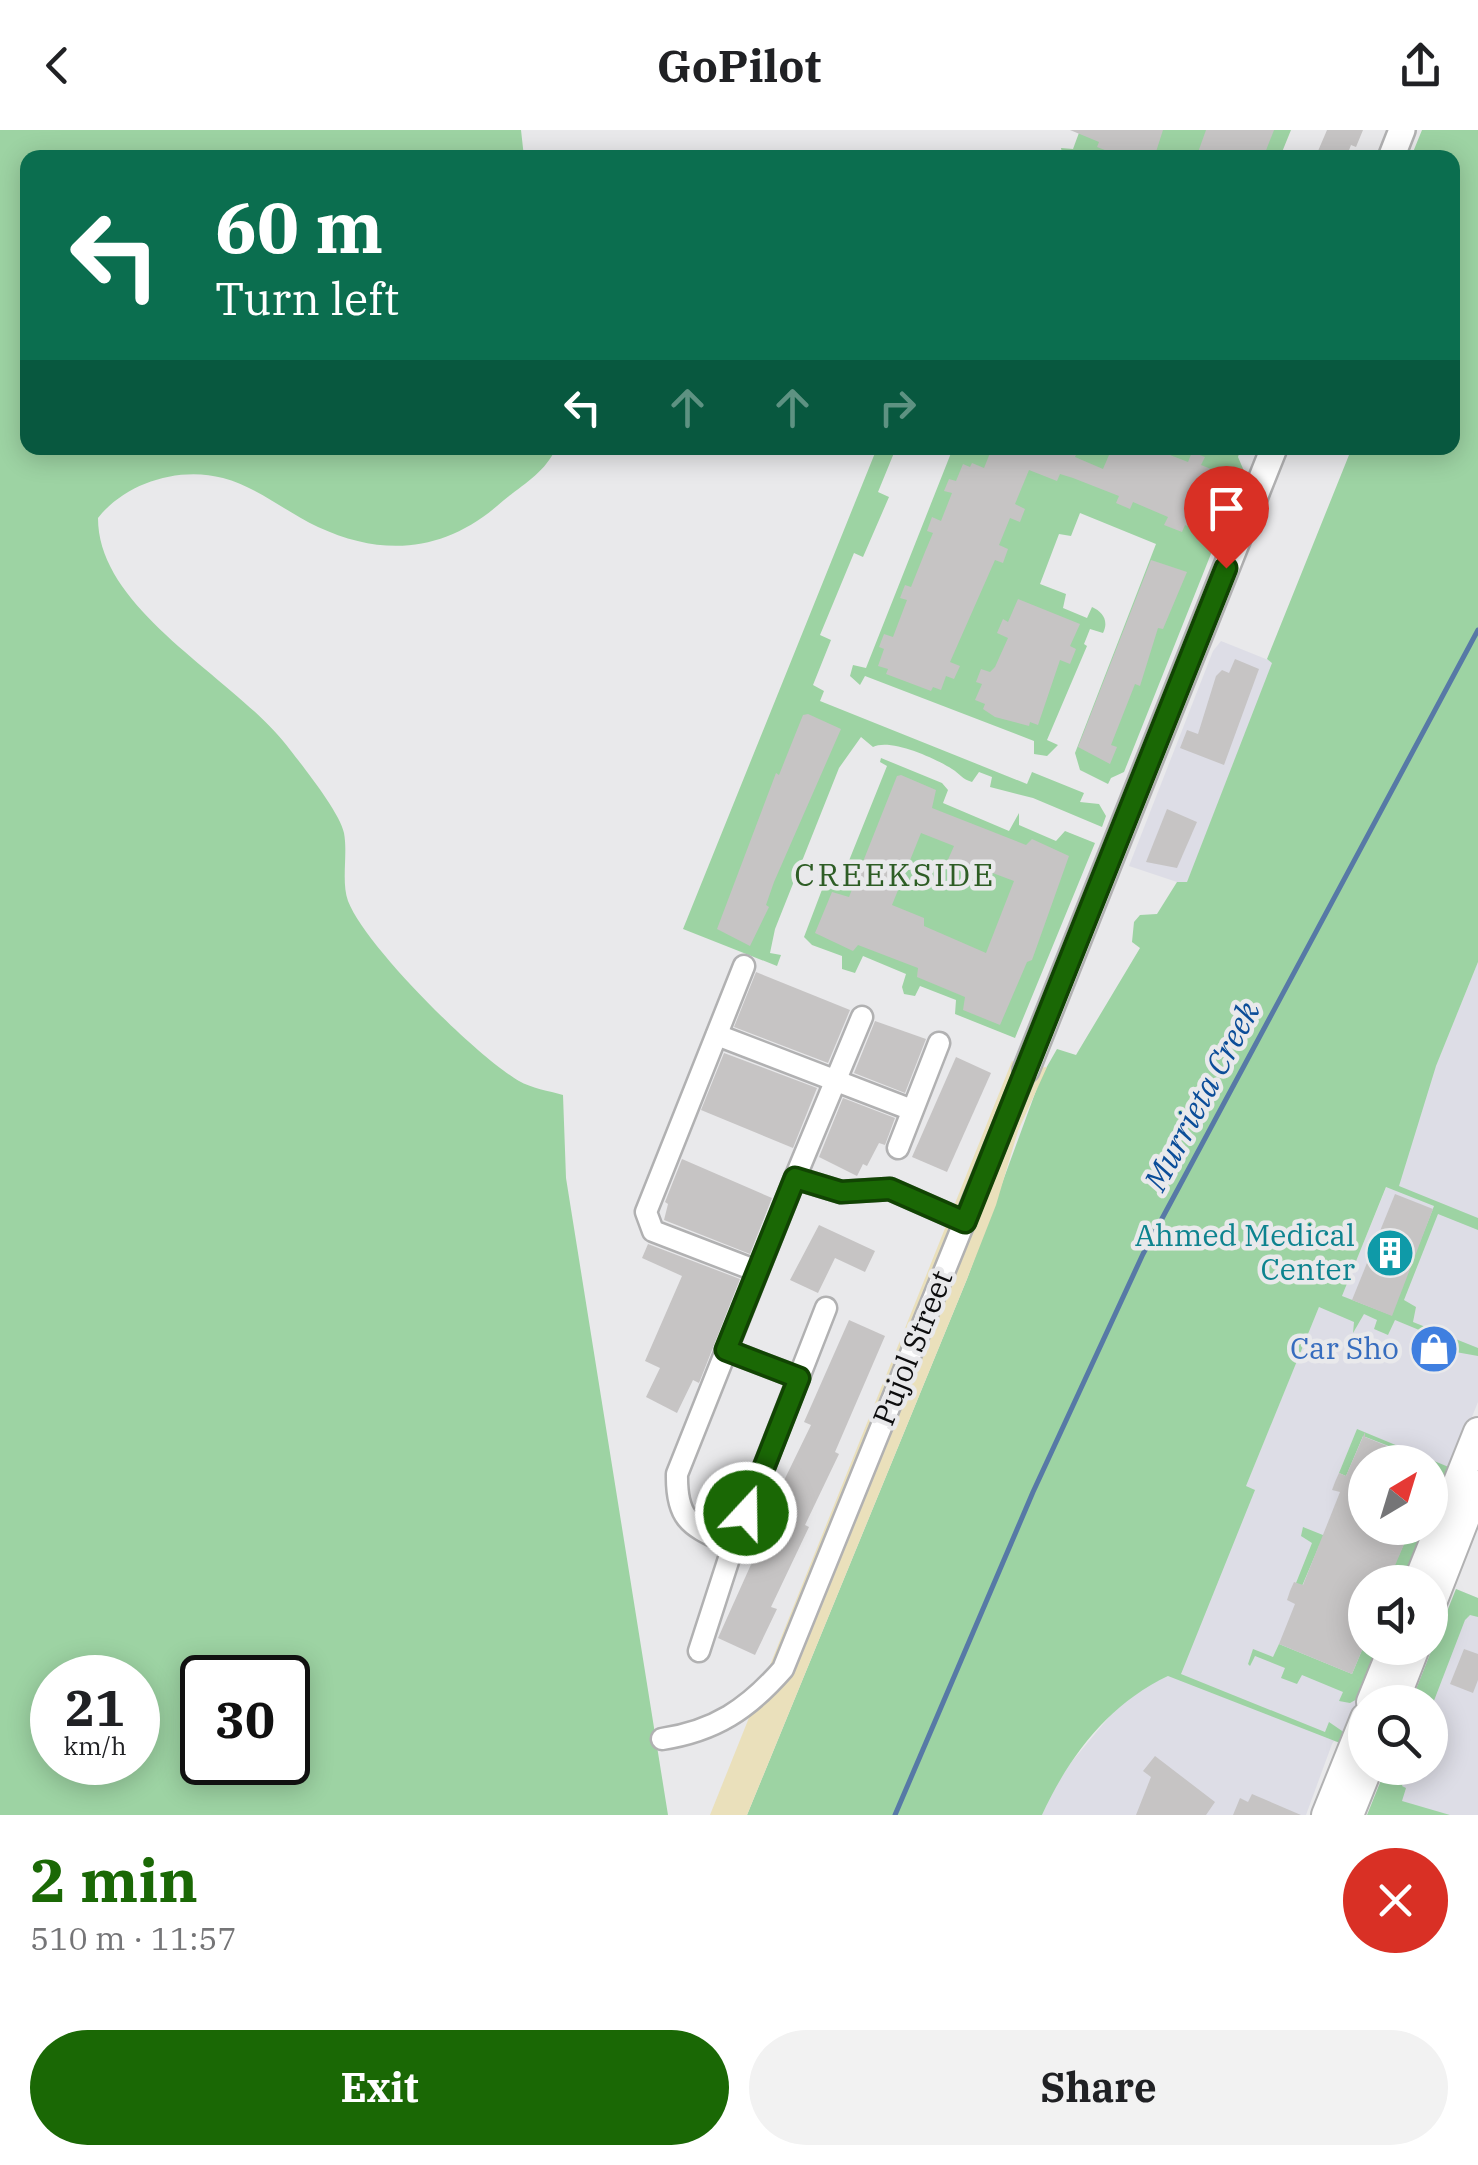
<!DOCTYPE html>
<meta charset="utf-8">
<style>
body{margin:0;font-family:"IBM Plex Serif",serif;background:#f2f2f2;color:#202124;height:100vh;display:flex;flex-direction:column;font-size:38px;white-space:nowrap}
*{box-sizing:border-box;margin:0}
p{font-size:32px;color:#757577}
.icon{flex:none;width:55px;height:55px;fill:none;stroke:currentColor;stroke-width:2;stroke-linecap:round;stroke-linejoin:round}
.map{position:relative;height:1685px;overflow:hidden}
.details{display:flex;flex-direction:column;background:#fff;flex:1}
.details>*{flex:none}
.hud{position:absolute;left:20px;top:20px;width:1440px;height:305px;border-radius:20px;box-shadow:0 5px 25px #0003;background:#0b6e4f;color:#fff;overflow:hidden}
.needle{width:65px;rotate:38deg}
.fabs{position:absolute;left:1348px;top:1315px;display:grid;gap:20px}
.fabs a{display:grid;place-items:center;width:100px;height:100px;border-radius:50%;background:#fff;box-shadow:0 5px 25px #0003;font-size:50px}
.speed{position:absolute;left:30px;top:1525px;display:flex;gap:20px;font-size:50px;font-weight:700;text-align:center}
.speed>*{display:grid;place-content:center;width:130px;height:130px;border-radius:50%;background:#fff;box-shadow:0 5px 25px #0003;line-height:1}
.speed small{font-size:25px;font-weight:400}
.speed .limit{border:5px solid #111;border-radius:15px;background:#fff;color:#111}
.pin{position:absolute;display:grid;place-items:center;width:85px;height:85px;color:#fff;margin:-102px -42px;border-radius:50% 50% 50% 0;rotate:-45deg;box-shadow:0 0 10px #0007}
.pin .icon{rotate:45deg}
.me{position:absolute;width:110px;margin:-55px;rotate:21deg;stroke-linejoin:round;filter:drop-shadow(0 0 8px #0008)}
.turn{display:flex;align-items:center;gap:35px;height:210px;padding:0 30px;font-size:45px}
.turn .icon{width:130px;height:130px;stroke-width:2.5}
.turn b{display:block;font-size:70px;line-height:85px}
.lanes{display:flex;align-items:center;height:95px;padding:0 30px;background:#0003;justify-content:center;gap:50px;direction:ltr}
.lanes .off{opacity:.35}
.round{display:grid;place-items:center;flex:none;width:105px;height:105px;border-radius:52px;background:#f2f2f2}
.overview{display:flex;align-items:center;justify-content:space-between;height:170px;padding:0 30px}
h1{font-size:60px;font-weight:800;line-height:75px;color:#1a6805}
.cta{display:flex;gap:20px;margin-top:auto;padding:20px 30px}
.cta a{flex:1;height:115px;border-radius:60px;background:#1a6805;color:#fff;font-size:40px;font-weight:800;line-height:115px;text-align:center}
.cta a+a{background:#f2f2f2;color:#202124}
header{display:flex;justify-content:space-between;align-items:center;height:130px;padding:0 30px;background:#fff;font-size:45px;font-weight:800}
.map>svg:first-child{display:block}
.built{fill:#dddde6}
.green{fill:#9dd3a3;fill-rule:evenodd}
.sand{fill:#eae0bb}
.lines{fill:none;stroke-linecap:round;stroke-linejoin:round}
.stream{stroke:#5779a6;stroke-width:5}
.building{fill:#c6c4c4;fill-rule:evenodd}
.minor-casing{stroke:#b1b1b2;stroke-width:25}
.tertiary-casing{stroke:#b1b1b2;stroke-width:30}
.secondary-casing{stroke:#b1b1b2;stroke-width:32}
.minor{stroke:#fff;stroke-width:20}
.tertiary{stroke:#fff;stroke-width:25}
.secondary{stroke:#fff;stroke-width:28}
.route-casing{stroke:#114403;stroke-width:25}
.route{stroke:#1a6805;stroke-width:18}
.labels{text-anchor:middle;stroke-width:9;stroke-linejoin:round;paint-order:stroke}
.culture-label{font-size:30px;fill:#0d838f;stroke:#e9e9eb;text-anchor:end}
.street-label{font-size:30px;fill:#0d0d0e;stroke:#e9e9eb}
.shop-label{font-size:30px;fill:#366cbe;stroke:#e9e9eb;text-anchor:end}
.neighbourhood-label{font-size:32px;letter-spacing:2.5px;fill:#2e5d25;stroke:#e9e9eb}
.water-label{font-size:32px;font-style:italic;fill:#0b4d99;stroke:#e9e9eb}
</style>
<header><svg class="icon" aria-label="back" viewBox="0 0 24 24"><path d="M15 5l-7 7 7 7"/></svg>GoPilot<svg class="icon" aria-label="share" viewBox="0 0 24 24"><path d="M12 15V3M7 8l5-5 5 5M5 13v7h14v-7"/></svg></header>
<div class="map">
<svg width="1478" height="1685" viewBox="0 0 1478 1685">
<rect width="100%" height="100%" fill="#e9e9eb"/>
<!-- built -->
<g class="built">
<polygon points="1221,511 1273,532 1187,753 1177,752 1129,736 1213,521"/>
<polygon points="1478,832 1478,1272 1430,1391 1430,1332 1365,1332 1365,1398 1427,1398 1405,1452 1365,1452 1365,1518 1379,1518 1340,1613 1334,1611 1332,1614 1306,1685 1042,1685 1059,1647 1114,1581 1138,1560 1168,1546 1325,1162 1341,1168"/>
<polygon points="1456,1459 1478,1468 1478,1685 1410,1685 1373,1671 1386,1638 1430,1638 1430,1572 1411,1572"/>
</g>
<!-- green -->
<g class="green">
<path d="M0,0H521L524,27L28,28V318H556C544,345 518,357 497,376C443,422 383,427 318,397C286,382 257,357 223,348C179,336 125,353 98,388C98,483 239,549 291,621C305,639 340,683 344,703C348,724 341,752 348,771C366,817 476,926 519,951C531,958 549,961 563,965L566,1048L668,1685H0ZM52,1548H138V1632H52ZM202,1548H288V1632H202Z"/>
<polygon points="1080,0 1291,0 1280,27 1089,28 1078,24 1076,27 1063,28 1061,18 1073,19"/>
<path d="M1422,0H1478V832L1436,936L1399,1056L1478,1088V1100L1438,1084L1404,1170L1416,1177L1413,1192L1478,1218V1226L1450,1221L1453,1214L1395,1190L1388,1205L1374,1199L1377,1190L1364,1184L1353,1203L1354,1192L1319,1177L1246,1356L1255,1360L1181,1544L1325,1602L1329,1592L1345,1603L1340,1613L1168,1546C1109,1574 1069,1626 1042,1685H747L967,1149L1041,947L1057,919L1076,925L1140,818L1132,812L1134,792L1140,785L1157,784L1177,752H1187L1272,533L1267,529L1349,325L1332,318H1452V28L1411,27ZM1386,1057L1434,1076L1391,1185L1342,1166Z"/>
<path d="M877,318H896L878,362L889,367L863,427L854,423L820,505L831,510L813,555L824,561L820,571L1027,654L1032,642L1084,663L1080,672L1099,674L1106,686L1102,697L1033,668L990,657L992,647L979,642L972,652C962,649 960,644 952,639C935,628 890,608 873,617L861,607L839,638L775,799L770,823L781,825L777,836L683,799Z"/>
<path d="M953,318H1230L1240,321L1238,327L1244,341L1124,642L1111,648L1108,654L1080,640L1075,623L1156,414L1080,383L1071,406L1059,404L1040,454L1066,464L1063,478L1087,488L1092,477C1103,482 1109,491 1103,503L1090,499L1084,514L1087,516L1047,610L1058,615L1047,626L1034,624V611L865,546L860,555L850,546L853,535L866,538Z"/>
<polygon points="881,628 942,653 948,660 943,673 1009,701 1019,683 1019,695 1056,711 1065,701 1095,713 1015,908 955,884 956,870 920,856 915,866 904,864 902,857 906,844 863,826 855,843 842,839 842,826 812,815 804,807 823,757 838,758 887,636 880,632"/>
<polygon points="1357,1299 1451,1338 1430,1391 1430,1351 1436,1337 1430,1332 1363,1306 1346,1346 1339,1343"/>
<polygon points="1303,1397 1395,1434 1411,1398 1427,1398 1405,1452 1390,1452 1391,1446 1319,1416 1302,1456 1296,1453 1312,1413 1301,1406"/>
<polygon points="1456,1459 1478,1468 1478,1487 1470,1485 1465,1490 1430,1581 1430,1572 1411,1572"/>
<polygon points="1365,1513 1365,1518 1379,1518 1359,1568 1350,1573 1339,1571 1343,1562 1302,1545 1297,1554 1281,1548 1285,1538 1255,1526 1250,1536 1248,1534 1253,1519 1273,1527 1279,1514 1352,1544"/>
<polygon points="1386,1638 1412,1638 1408,1640 1402,1656 1406,1658 1402,1671 1450,1685 1367,1685"/>
</g>
<!-- sand -->
<polygon class="sand" points="1012,931 1027,939 1047,937 1018,1001 996,1075 967,1149 747,1685 710,1685"/>
<g class="lines">
<!-- stream -->
<polyline class="stream" points="895,1685 1033,1362 1143,1124 1478,500"/>
</g>
<!-- building -->
<g class="building">
<polygon points="1070,0 1163,0 1154,28 1108,28 1110,22 1097,17 1099,12"/>
<polygon points="1206,0 1274,0 1263,28 1196,28"/>
<polygon points="1327,0 1363,0 1356,17 1351,15 1346,28 1315,28"/>
<polygon points="992,318 1079,318 1075,327 1103,339 1112,318 1152,318 1188,332 1192,322 1205,327 1201,335 1221,343 1220,353 1198,401 1185,395 1182,402 1164,395 1168,387 1133,372 1130,379 1116,373 1119,366 1073,348 1060,344 1057,351 1029,340 1015,374 1025,379 1020,392 1010,388 999,415 1008,419 1003,433 995,430 950,532 960,536 954,549 946,546 941,560 933,557 931,561 886,544 888,539 878,536 884,519 879,517 884,504 893,507 907,470 900,468 905,455 911,457 925,422 933,403 927,401 932,387 941,391 952,363 944,361 949,349 956,351 963,334 970,337 972,333 984,338"/>
<polygon points="1151,430 1187,442 1163,499 1158,498 1140,556 1135,554 1111,615 1117,617 1110,634 1078,617"/>
<polygon points="1018,469 1080,494 1070,516 1076,519 1070,534 1060,530 1038,595 1030,592 1029,596 995,587 983,579 985,574 975,570 982,554 976,552 981,539 990,542 995,537 1008,508 997,503 1003,489 1008,492"/>
<polygon points="1235,529 1259,539 1224,635 1180,618 1187,600 1198,604 1216,546 1222,540 1229,543"/>
<polygon points="808,584 841,599 774,752 766,775 769,777 750,816 717,799 776,643 779,645 803,585"/>
<path d="M901,645L936,660L932,678L1026,715L1032,709L1069,726L1032,830L1027,832L1000,895L963,880L965,867L917,847L918,838L858,815L853,821L815,803L832,762L849,767L897,646ZM921,703L954,716L947,732L987,748L990,742L1014,751L986,823L924,796V788L892,775Z"/>
<polygon points="1167,679 1197,692 1177,738 1146,732"/>
<polygon points="756,842 850,880 828,933 734,897"/>
<polygon points="875,891 926,909 905,963 854,943"/>
<polygon points="724,923 817,958 793,1018 701,980"/>
<polygon points="956,927 991,943 947,1042 912,1027"/>
<polygon points="843,968 895,988 885,1015 879,1013 867,1036 863,1034 857,1046 819,1027"/>
<polygon points="682,1029 772,1068 750,1124 664,1090 668,1074 665,1072"/>
<polygon points="1395,1064 1433,1079 1392,1186 1352,1170"/>
<polygon points="819,1095 875,1121 865,1142 835,1128 818,1163 790,1150"/>
<polygon points="648,1114 740,1149 699,1253 693,1250 677,1283 646,1267 660,1238 645,1231 682,1146 642,1128"/>
<polygon points="849,1190 885,1206 835,1322 839,1324 805,1395 809,1397 771,1477 777,1479 755,1525 718,1508 762,1410 756,1408 811,1295 804,1292"/>
<polygon points="1365,1302 1365,1307 1426,1332 1365,1332 1365,1398 1411,1398 1388,1452 1365,1452 1365,1513 1352,1544 1279,1514 1295,1474 1287,1470 1290,1461 1294,1452 1303,1455 1340,1362 1332,1360 1335,1352 1339,1343 1346,1346"/>
<polygon points="1464,1519 1478,1524 1478,1550 1473,1563 1450,1554"/>
<polygon points="1155,1626 1215,1672 1206,1685 1136,1685 1151,1647 1143,1641"/>
<polygon points="1252,1664 1301,1685 1233,1685 1240,1668 1248,1672"/>
</g>
<g class="lines">
<!-- minor casing -->
<g class="minor-casing">
<g id="minor">
<polyline points="744,836 646,1082 653,1101 757,1141"/>
<polyline points="862,887 795,1048 841,1062 890,1059 965,1092"/>
<polyline points="717,905 912,980"/>
<polyline points="898,1018 939,913"/>
<polyline points="726,1220 799,1248"/>
<path d="M733,1416C693,1396 676,1393 677,1344L795,1048"/>
<polyline points="699,1521 733,1416 826,1178"/>
<path d="M662,1609C715,1601 748,1579 783,1539L1026,940"/>
</g>
</g>
<!-- tertiary casing -->
<g class="tertiary-casing">
<g id="tertiary">
<polyline points="1391,28 1402,0"/>
<polyline points="1026,940 1274,318"/>
</g>
</g>
<!-- secondary casing -->
<g class="secondary-casing">
<g id="secondary">
<polyline points="1418,1452 1478,1302"/>
<polyline points="1430,1478 1478,1355"/>
<polyline points="1371,1572 1393,1518"/>
<polyline points="1394,1572 1415,1518"/>
<polyline points="1326,1685 1365,1588"/>
<polyline points="1349,1685 1368,1638"/>
</g>
</g>
<!-- minor -->
<use href="#minor" class="minor"/>
<!-- tertiary -->
<use href="#tertiary" class="tertiary"/>
<!-- secondary -->
<use href="#secondary" class="secondary"/>
</g>
<g class="lines">
<!-- route casing -->
<g class="route-casing">
<polyline id="route" points="746,1383 799,1248 726,1220 795,1048 841,1062 890,1059 965,1092 1226,438"/>
</g>
<!-- route -->
<use href="#route" class="route"/>
</g>
<!-- icons -->
<defs>
<g id="building-disc" transform="scale(2.5)"><circle r="9.5" fill="#0f9aa8" stroke="#e9e9eb"/><path d="M-4-6H4V6H1V3H-1V6H-4ZM-2.5-4.3h1.7v1.8h-1.7ZM.8-4.3h1.7v1.8H.8ZM-2.5-1h1.7V.8h-1.7ZM.8-1h1.7V.8H.8Z" fill="#fff"/></g>
<g id="shop-disc" transform="scale(2.5)"><circle r="9.5" fill="#3f7fe0" stroke="#e9e9eb"/><path d="M-5-2.5h2.3a2.7 3.5 0 0 1 5.4 0H5L5.5 6h-11ZM-1.5-2.5h3a1.5 2.3 0 0 0-3 0Z" fill="#fff"/></g>
</defs>
<g fill-rule="evenodd">
<use href="#building-disc" x="1390" y="1123"/>
<use href="#shop-disc" x="1434" y="1219"/>
</g>
<g class="labels">
<!-- culture labels -->
<g class="culture-label">
<text x="1355" y="1116">Ahmed Medical<tspan x="1355" dy="34">Center</tspan></text>
</g>
<!-- street labels -->
<g class="street-label">
<text transform="translate(913 1218) rotate(-68)" y="10">Pujol Street</text>
</g>
<!-- shop labels -->
<g class="shop-label">
<text x="1399" y="1229">Car Sho</text>
</g>
<!-- neighbourhood labels -->
<g class="neighbourhood-label">
<text x="895" y="756">CREEKSIDE</text>
</g>
<!-- water labels -->
<g class="water-label">
<text transform="translate(1202 966) rotate(-62)" y="11">Murrieta Creek</text>
</g>
</g>
</svg>
<div class="fabs">
<a><svg class="needle" viewBox="-14 -14 28 28"><path d="M0-13l5 13h-10z" fill="#e53935"/><path d="M0 13l5-13h-10z" fill="#757577"/></svg></a>
<a><svg class="icon" aria-label="sound" viewBox="0 0 24 24"><path d="M4 9h4l5-4v14l-5-4H4zM17 9q2 3 0 6"/></svg></a>
<a><svg class="icon" aria-label="search" viewBox="0 0 24 24"><circle cx="10" cy="10" r="6"/><path d="M15 15l6 6"/></svg></a>
</div>
<div class="speed"><div>21<small>km/h</small></div><div class="limit">30</div></div>
<div class="pin" style="left:1226px;top:438px;background:#d93025"><svg class="icon" aria-label="arrive" viewBox="0 0 24 24"><path d="M6 21V4h12l-3 4 3 4H6"/></svg></div>
<svg class="me" style="left:746px;top:1383px" viewBox="-20 -20 40 40"><circle r="17" fill="#1a6805" stroke="#fff" stroke-width="3"/><path d="M0-11L8 9 0 5-8 9z" fill="#fff"/></svg>
<div class="hud">
<div class="turn"><svg class="icon" aria-label="left" viewBox="0 0 24 24"><path d="M17 20v-9H6M10 6l-5 5 5 5"/></svg><div><b>60 m</b>Turn left</div></div>
<div class="lanes"><svg class="icon" aria-label="left" viewBox="0 0 24 24"><path d="M17 20v-9H6M10 6l-5 5 5 5"/></svg><svg class="icon off" aria-label="ahead" viewBox="0 0 24 24"><path d="M12 20V5M6 11l6-6 6 6"/></svg><svg class="icon off" aria-label="ahead" viewBox="0 0 24 24"><path d="M12 20V5M6 11l6-6 6 6"/></svg><svg class="icon off" aria-label="right" viewBox="0 0 24 24"><path d="M7 20v-9h11M14 6l5 5-5 5"/></svg></div>
</div>
</div>
<section class="details">
<div class="overview"><div><h1>2 min</h1><p>510 m · 11:57</p></div><a class="round" style="background:#d93025;color:#fff"><svg class="icon" aria-label="close" viewBox="0 0 24 24"><path d="M6 6l12 12M18 6L6 18"/></svg></a></div>
<div class="cta"><a>Exit</a><a>Share</a></div>
</section>
